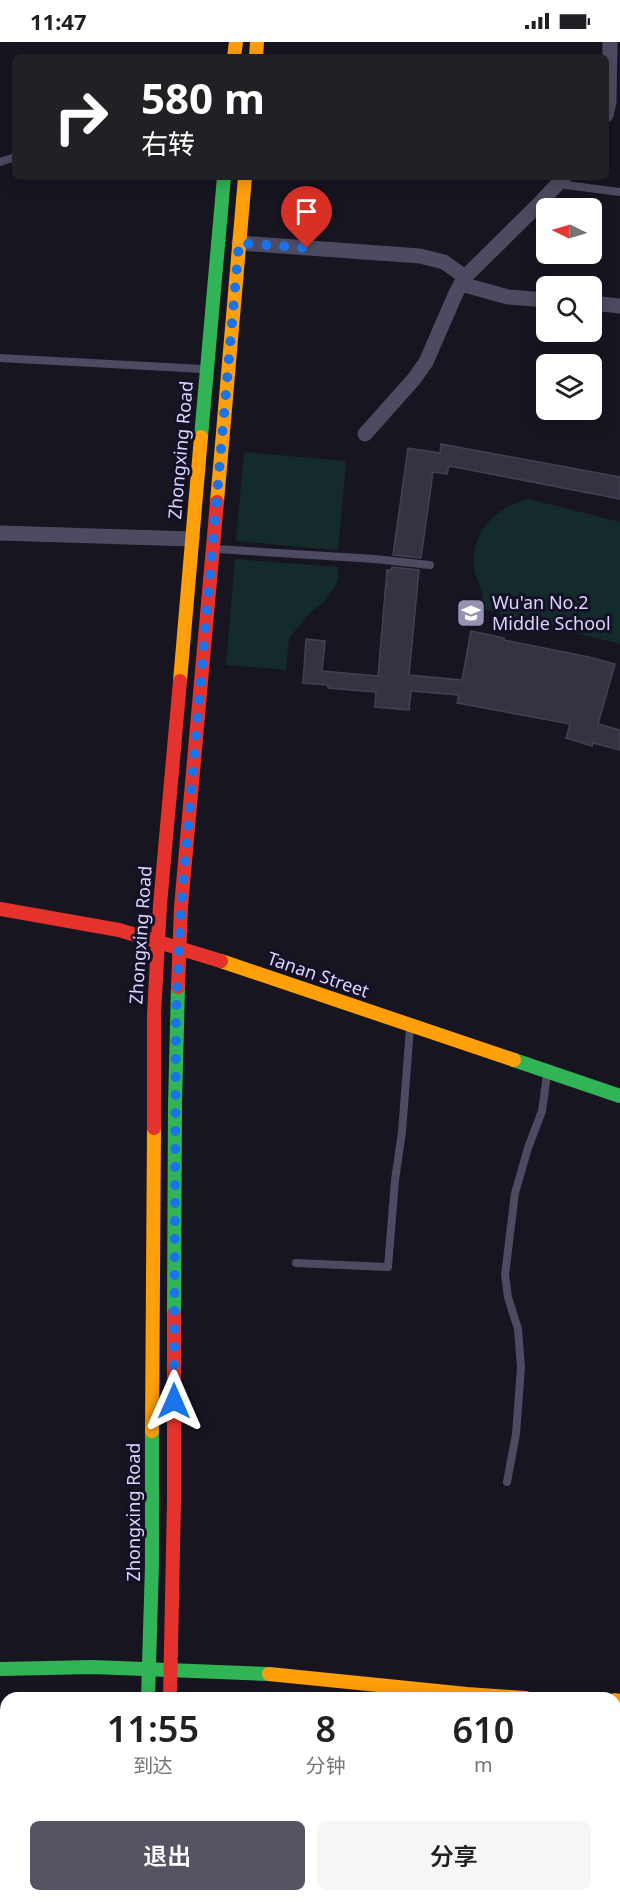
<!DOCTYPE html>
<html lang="zh">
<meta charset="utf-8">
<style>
body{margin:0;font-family:"Noto Sans","Noto Sans SC",sans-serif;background:#f6f6f6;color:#202124;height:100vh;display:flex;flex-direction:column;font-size:22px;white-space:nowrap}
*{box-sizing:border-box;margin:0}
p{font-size:20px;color:#757577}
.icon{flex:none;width:33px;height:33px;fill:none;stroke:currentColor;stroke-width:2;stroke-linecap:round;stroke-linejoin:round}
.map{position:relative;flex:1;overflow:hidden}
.panel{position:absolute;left:0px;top:1650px;width:621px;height:210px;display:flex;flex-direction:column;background:#fff;border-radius:18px 18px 0 0;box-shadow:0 3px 15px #0003}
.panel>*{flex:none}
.hud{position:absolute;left:12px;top:12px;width:597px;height:126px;border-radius:9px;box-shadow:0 3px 15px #0003;background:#202124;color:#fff;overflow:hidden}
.needle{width:39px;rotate:275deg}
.controls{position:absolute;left:536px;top:156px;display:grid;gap:12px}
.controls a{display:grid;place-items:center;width:66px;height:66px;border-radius:9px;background:#fff;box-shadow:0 3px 15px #0003;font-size:30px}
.pin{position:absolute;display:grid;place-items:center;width:51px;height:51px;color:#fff;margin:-62px -26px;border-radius:50% 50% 50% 0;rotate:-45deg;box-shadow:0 0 6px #0007}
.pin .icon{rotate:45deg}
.me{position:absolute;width:66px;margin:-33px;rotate:0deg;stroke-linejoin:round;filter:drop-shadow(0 0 4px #0008)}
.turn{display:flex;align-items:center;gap:21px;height:126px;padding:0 30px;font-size:27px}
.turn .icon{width:78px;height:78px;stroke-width:2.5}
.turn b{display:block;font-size:42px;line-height:51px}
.eta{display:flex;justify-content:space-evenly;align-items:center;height:102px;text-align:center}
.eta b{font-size:36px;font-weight:600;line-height:42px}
.button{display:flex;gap:12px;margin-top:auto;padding:12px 30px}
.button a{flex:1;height:69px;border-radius:9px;background:#555463;color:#fff;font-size:24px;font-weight:600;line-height:69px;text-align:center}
.button a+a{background:#f6f6f6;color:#202124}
.status{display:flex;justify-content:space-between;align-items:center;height:42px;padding:0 30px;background:#fff;direction:ltr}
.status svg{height:16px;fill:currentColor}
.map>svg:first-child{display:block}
.green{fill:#142b2c}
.building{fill:#353342;stroke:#434053;stroke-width:1.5}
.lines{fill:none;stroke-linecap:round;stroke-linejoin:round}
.lane{stroke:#4c4b61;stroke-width:8}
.street{stroke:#4c4b61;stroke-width:15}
.fast{stroke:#30b455;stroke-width:14}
.slow{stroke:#ff9f0a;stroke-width:14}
.jam{stroke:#e5322d;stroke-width:14}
.route{stroke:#1a73e8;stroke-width:10;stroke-dasharray:0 18}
.labels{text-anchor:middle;stroke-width:6;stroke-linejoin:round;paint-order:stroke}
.street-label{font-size:18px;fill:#dbd6fd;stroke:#141025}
.poi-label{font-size:18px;fill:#dbd6fd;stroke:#141025;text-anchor:start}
</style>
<div class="status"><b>11:47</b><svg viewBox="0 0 49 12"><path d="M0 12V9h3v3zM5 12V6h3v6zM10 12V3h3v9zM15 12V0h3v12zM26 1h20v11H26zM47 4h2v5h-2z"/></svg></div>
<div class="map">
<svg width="620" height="1860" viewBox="0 0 620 1860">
<rect width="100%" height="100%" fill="#171520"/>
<!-- green -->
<g class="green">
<polygon points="244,410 346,419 338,508 236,499"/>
<path d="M529,457L620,480V602L479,566C480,563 483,557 483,553C482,547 475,535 474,526C470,491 496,464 529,457Z"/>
<polygon points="235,517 338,525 338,539 325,559 309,572 289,596 286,628 226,623"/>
</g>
<!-- building -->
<g class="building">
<polygon points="441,402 620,435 620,457 449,424 447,432 433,430 421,516 393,513 408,406 440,411"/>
<polygon points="392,525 419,528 409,633 462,638 471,589 504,596 504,598 589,615 615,622 598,682 620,688 620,708 593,701 592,704 566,696 570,682 457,661 459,653 411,649 409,668 375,665 376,650 328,646 328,643 303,641 306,597 325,599 322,629 378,634 387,528 391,528"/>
</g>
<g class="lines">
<!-- lane -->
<g class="lane">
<polyline points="0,120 15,115"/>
<polyline points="558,142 620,150"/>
<polyline points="0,316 202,327"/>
<polyline points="216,507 375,517 430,523"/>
<polyline points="296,1221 388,1225 395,1138 402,1090 410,986"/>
<polyline points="507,1440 516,1392 521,1325 518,1287 508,1255 505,1233 515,1151 528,1106 542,1069 547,1033"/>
<polyline points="0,1835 6,1835"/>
</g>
<!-- street -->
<g class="street">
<polyline points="606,73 609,60 610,0"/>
<polyline points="239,201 420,214 444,220 465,235"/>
<polyline points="461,242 508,255 546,258"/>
<polyline points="591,261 620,264"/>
<polyline points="365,392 414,337 426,320 456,251 465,235 539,162 564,135"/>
<polyline points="0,491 192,497"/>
<polyline points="416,1860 417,1854"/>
</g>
<!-- fast -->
<g class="fast">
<polyline points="201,395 224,135"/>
<polyline points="514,1018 620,1054"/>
<polyline points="174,1272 175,1062 178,945"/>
<polyline points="0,1627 93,1625 269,1632"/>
<polyline points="148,1656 152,1523 152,1389"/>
<polyline points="132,1854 132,1860"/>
</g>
<!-- slow -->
<g class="slow">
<polyline points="234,15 236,0"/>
<polyline points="256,15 257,0"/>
<polyline points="217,460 245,135"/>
<polyline points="180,639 201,395"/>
<polyline points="221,919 514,1018"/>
<polyline points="152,1389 154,1086"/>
<polyline points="269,1632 467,1652 526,1656"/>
<polyline points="615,1658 620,1659"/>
</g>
<!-- jam -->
<g class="jam">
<polyline points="0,867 119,888 221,919"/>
<polyline points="178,945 181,865 217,460"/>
<polyline points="154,1086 154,973 160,863 180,639"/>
<polyline points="170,1656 174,1458 174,1272"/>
<polyline points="153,1860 154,1854"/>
</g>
</g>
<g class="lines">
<!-- route -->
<polyline class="route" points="174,1359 176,973 181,865 239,201 307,206"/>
</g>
<!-- icons -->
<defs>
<g id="school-square" transform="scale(1.5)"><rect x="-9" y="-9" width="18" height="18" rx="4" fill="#9692b0" stroke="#141025"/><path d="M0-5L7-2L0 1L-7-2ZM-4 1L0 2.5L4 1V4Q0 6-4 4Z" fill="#fff"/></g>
</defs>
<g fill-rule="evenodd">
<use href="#school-square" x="471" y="571"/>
</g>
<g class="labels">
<!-- street labels -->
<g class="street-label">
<text transform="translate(181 408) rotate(-85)" y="6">Zhongxing Road</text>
<text transform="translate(141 893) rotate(-86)" y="6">Zhongxing Road</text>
<text transform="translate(318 933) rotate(19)" y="6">Tanan Street</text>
<text transform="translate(134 1470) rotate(-90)" y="6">Zhongxing Road</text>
</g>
<!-- poi labels -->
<g class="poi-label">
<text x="492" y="567">Wu'an No.2<tspan x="492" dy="21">Middle School</tspan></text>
</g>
</g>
</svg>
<div class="controls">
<a><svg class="needle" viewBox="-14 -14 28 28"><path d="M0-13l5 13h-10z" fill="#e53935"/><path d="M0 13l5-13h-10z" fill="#757577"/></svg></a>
<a><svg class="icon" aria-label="search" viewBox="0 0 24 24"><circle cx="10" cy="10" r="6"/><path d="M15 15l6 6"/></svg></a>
<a><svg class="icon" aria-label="layers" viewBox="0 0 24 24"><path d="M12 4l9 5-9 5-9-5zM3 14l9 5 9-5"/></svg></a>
</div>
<div class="pin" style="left:307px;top:206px;background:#d93025"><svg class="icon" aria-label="arrive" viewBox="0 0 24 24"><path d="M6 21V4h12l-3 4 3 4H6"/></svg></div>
<svg class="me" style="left:174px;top:1359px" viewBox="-20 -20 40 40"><path d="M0-17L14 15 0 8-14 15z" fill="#1a73e8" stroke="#fff" stroke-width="4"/></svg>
<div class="hud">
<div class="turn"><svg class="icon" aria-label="right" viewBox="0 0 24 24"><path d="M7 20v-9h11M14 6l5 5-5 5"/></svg><div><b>580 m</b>右转</div></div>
</div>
<section class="panel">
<div class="eta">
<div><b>11:55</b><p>到达</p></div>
<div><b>8</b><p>分钟</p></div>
<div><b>610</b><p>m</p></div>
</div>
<div class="button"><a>退出</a><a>分享</a></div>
</section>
</div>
